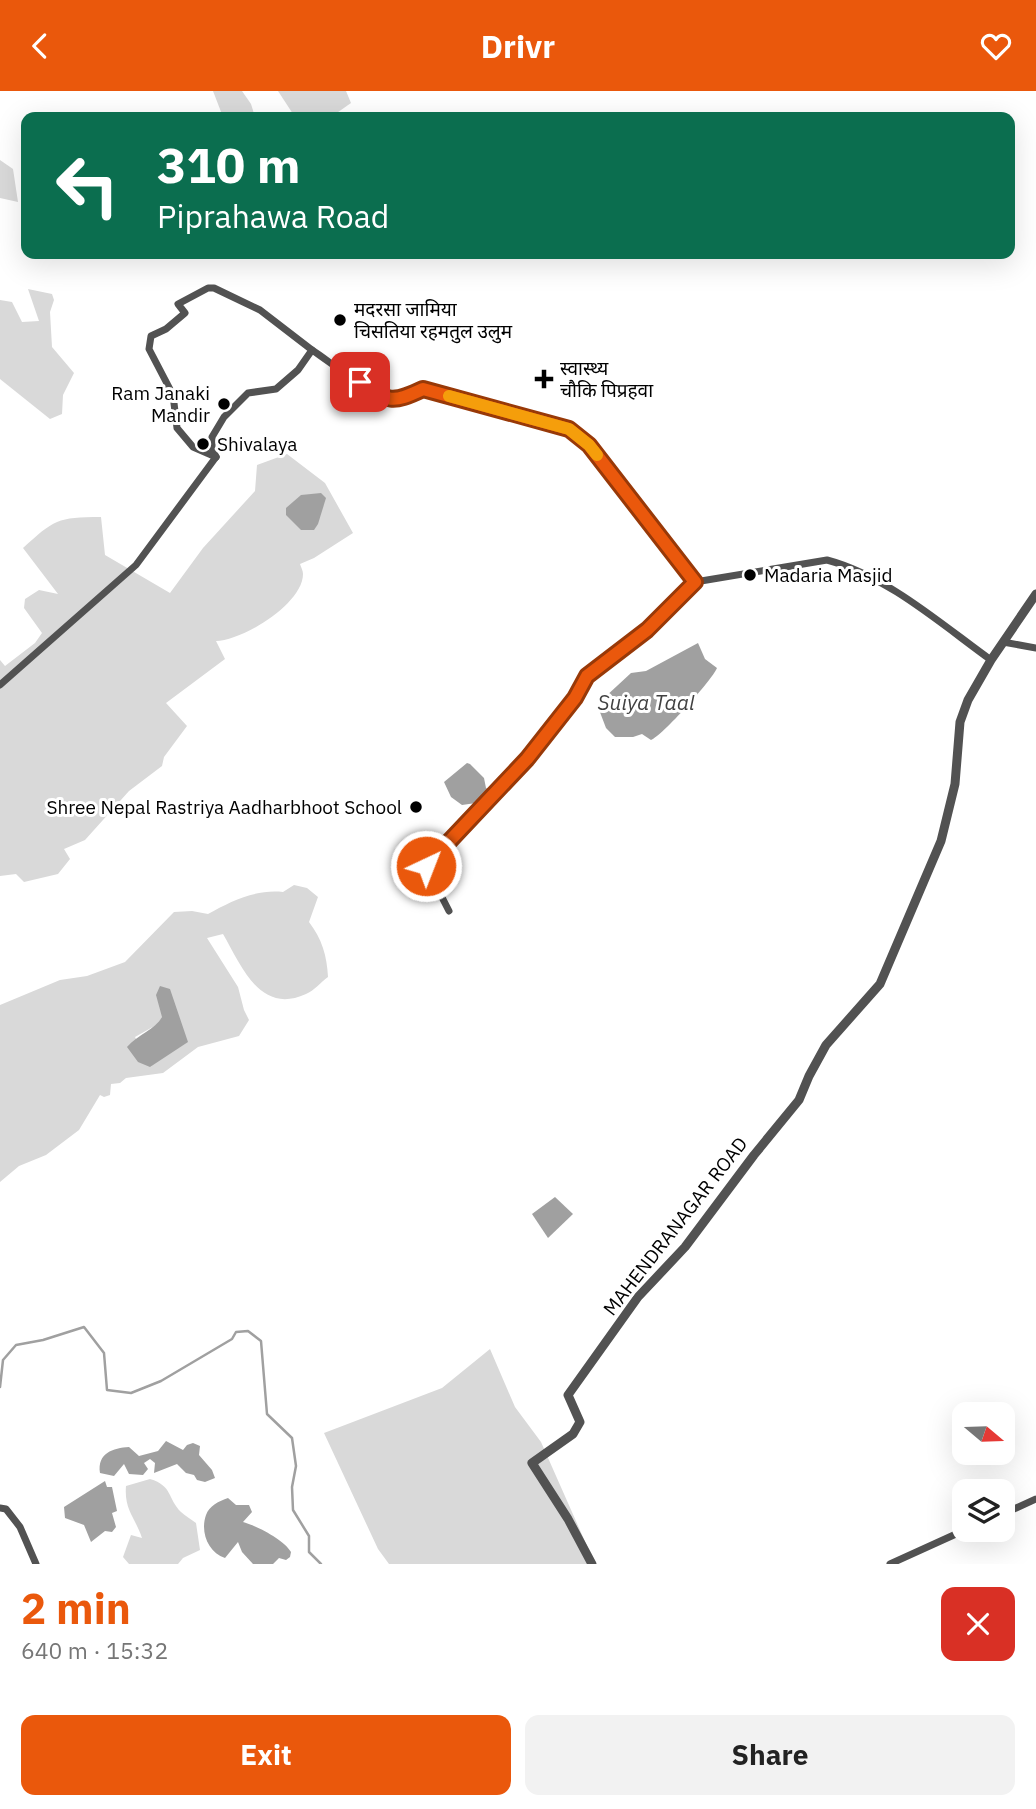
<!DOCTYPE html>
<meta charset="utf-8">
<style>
body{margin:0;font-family:"IBM Plex Sans","Noto Sans Devanagari",sans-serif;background:#f2f2f2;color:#222;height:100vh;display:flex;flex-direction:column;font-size:26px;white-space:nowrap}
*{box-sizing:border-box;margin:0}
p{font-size:23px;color:#767676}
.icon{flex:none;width:38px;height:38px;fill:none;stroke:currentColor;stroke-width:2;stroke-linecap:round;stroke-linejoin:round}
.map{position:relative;height:1473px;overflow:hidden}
.panel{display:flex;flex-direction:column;background:#fff;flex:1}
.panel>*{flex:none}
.guide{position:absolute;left:21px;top:21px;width:994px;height:147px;border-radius:14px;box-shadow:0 7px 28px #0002;background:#0b6e4f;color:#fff;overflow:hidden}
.needle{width:46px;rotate:109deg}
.tools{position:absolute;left:952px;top:1311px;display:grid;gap:14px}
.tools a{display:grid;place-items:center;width:63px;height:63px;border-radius:14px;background:#fff;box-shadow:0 7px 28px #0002;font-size:35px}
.pin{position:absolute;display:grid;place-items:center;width:60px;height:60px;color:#fff;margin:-30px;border-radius:14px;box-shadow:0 4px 10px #0006}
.me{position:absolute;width:77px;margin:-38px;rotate:43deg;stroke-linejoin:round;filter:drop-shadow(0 0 5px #0008)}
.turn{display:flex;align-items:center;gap:24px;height:147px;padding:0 21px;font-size:32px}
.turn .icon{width:91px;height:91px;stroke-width:2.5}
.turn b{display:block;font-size:49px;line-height:60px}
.round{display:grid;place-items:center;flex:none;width:74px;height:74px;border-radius:14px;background:#f2f2f2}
.headline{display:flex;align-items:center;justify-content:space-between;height:119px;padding:0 21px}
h1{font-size:42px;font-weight:700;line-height:52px;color:#ea580c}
.primary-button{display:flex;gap:14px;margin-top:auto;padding:14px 21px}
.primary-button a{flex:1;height:80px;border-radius:14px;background:#ea580c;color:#fff;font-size:28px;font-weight:700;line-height:80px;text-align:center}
.primary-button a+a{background:#f2f2f2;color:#222}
header{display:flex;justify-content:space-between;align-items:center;height:91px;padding:0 21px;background:#ea580c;color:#fff;font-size:32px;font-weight:700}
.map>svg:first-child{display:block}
.green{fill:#d9d9d9;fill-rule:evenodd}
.water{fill:#a0a0a0}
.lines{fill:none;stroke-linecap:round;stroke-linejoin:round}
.stream{stroke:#a0a0a0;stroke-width:2.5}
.minor{stroke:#525252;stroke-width:7}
.tertiary{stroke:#525252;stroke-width:9}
.route-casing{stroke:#983908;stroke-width:18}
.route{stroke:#ea580c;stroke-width:12}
.slow{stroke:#f59e0b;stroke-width:12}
.poi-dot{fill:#000;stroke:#fff;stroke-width:2.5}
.labels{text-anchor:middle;stroke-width:6;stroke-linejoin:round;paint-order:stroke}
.poi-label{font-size:19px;fill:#000;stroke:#fff;text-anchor:start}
.street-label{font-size:19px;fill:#000;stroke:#fff}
.water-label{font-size:21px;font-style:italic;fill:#414141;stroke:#fff}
</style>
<header><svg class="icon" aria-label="back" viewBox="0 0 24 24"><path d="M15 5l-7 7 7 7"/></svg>Drivr<svg class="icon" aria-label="heart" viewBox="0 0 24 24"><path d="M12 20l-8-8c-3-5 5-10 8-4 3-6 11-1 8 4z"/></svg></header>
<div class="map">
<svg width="1036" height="1473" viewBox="0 0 1036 1473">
<rect width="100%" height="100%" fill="#fff"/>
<!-- green -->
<g class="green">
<polygon points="213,0 242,0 251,13 255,26 223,26"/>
<polygon points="278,0 346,0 351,12 331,26 295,26"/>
<polygon points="0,69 13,78 18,111 0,107"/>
<polygon points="28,198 52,203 54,209 50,221 52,256 74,282 63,304 62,323 50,328 0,288 0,209 12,211 22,231 39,230"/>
<path d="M287,363L325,392L353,442L314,467L300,473C301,476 303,480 303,483C303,513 242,550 216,550L225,568L166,612L187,635L164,666L162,675L129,700L85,749L64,758L70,768L58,783L24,791L16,783L0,785V569L5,575L35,552L42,542L24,517L25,508L39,499L58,503L23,457C54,429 57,426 101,426L105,464L170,502L203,457L255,400L257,374Z"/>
<path d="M294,794L307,797L318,806L309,831C322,848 327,865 328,886C321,891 314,900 306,903C260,924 242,876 223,843L207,847L238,896L244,919L249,929L239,945L198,956L163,982L126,987L120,992L111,993L110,1004L104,1006L100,1004L79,1039L46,1064L19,1075L0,1091V914L60,889L87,885L125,871L174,821L192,820L208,823C231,810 256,798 283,801ZM162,926L151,976L135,946L158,933Z"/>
<polygon points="490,1258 515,1316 541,1351 595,1473 389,1473 378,1458 324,1342 442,1297"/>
<path d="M150,1388C173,1395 167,1407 181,1421C185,1425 191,1428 196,1432L200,1459L183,1467L178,1473H129L123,1466L131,1444L142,1447C135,1426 124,1419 126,1395Z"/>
</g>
<!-- water -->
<g class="water">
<polygon points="321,402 326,407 318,433 314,439 301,439 286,424 286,417 301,404"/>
<path d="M698,552L705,568L717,577C712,589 662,645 651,649L642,643L633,646H615L606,637L598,616L604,607L631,582L646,580Z"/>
<polygon points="467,672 470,673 484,687 486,697 489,699 476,712 462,714 451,706 444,691"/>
<path d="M160,895L170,898L188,951L150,976L138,971L127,956C138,943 155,939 162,926L156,904Z"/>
<polygon points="555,1106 573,1123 548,1147 532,1123"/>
<path d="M166,1350L183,1359L187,1354L193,1352L200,1355L199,1364L212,1379L215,1387L205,1391L197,1389L194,1384L186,1382L177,1373L154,1382L155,1372L150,1368L144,1372L148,1378L143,1384L129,1383L124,1373L114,1385L100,1382C97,1362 113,1357 129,1356L139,1365L158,1360Z"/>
<polygon points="105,1390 107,1396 112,1396 117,1420 112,1422 116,1436 112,1441 105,1440 91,1451 84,1434 65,1427 64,1416"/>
<path d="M228,1407L236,1414H249L252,1421L243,1431C257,1435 284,1449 291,1461L290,1466L286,1469L279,1467L273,1473H253L242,1461L238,1451L225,1467C208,1461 200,1441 206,1424C209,1415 219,1410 228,1407Z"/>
</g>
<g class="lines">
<!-- stream -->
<polyline class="stream" points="0,1296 3,1269 16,1254 43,1249 84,1236 104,1262 107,1299 131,1302 161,1290 232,1248 236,1241 248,1240 261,1250 267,1323 292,1347 296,1375 292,1396 293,1419 309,1445 309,1461 321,1473"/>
<!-- minor -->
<g class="minor">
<path d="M216,366L212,357V346L224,326L248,302L276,298L298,279L312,259C329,270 375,307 392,309C403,310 414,302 423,298L569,339L589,353L695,491L827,469C887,485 941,533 991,569"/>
<polyline points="216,366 193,356 177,337 173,304 149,258 151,245 166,238 185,222 178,213 208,197 214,197 260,219 312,259"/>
<polyline points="1003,551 1036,557"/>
<polyline points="0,594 136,474 216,366"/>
<polyline points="449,820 426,775 527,668 574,607 587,585 647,539 695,491"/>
<polyline points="0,1417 6,1418 20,1436 36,1473"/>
<polyline points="1003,1423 1036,1408"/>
<polyline points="890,1473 967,1438"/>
</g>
<!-- tertiary -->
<polyline class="tertiary" points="592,1473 568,1428 532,1372 573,1343 580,1331 568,1304 638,1206 685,1156 754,1064 799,1009 809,985 826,954 880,893 941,750 955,693 960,631 968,609 991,569 1036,503"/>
</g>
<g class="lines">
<!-- route casing -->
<g class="route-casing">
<path id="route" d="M360,291C389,311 391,313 423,298L569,338L589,354L695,491L647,539L587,585L575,607L527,668L426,775"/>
</g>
<!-- route -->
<use href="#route" class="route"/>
<!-- slow -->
<polyline class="slow" points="449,305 569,338 589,354 597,364"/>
</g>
<!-- markers -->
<g class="poi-dot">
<circle cx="340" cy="229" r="7"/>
<path d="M540.5 277.5h7v7h7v7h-7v7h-7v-7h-7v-7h7z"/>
<circle cx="224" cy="313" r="7"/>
<circle cx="203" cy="353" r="7"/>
<circle cx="750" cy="484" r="7"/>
<circle cx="416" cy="716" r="7"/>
</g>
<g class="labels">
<!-- poi labels -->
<g class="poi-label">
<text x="354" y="225">मदरसा जामिया<tspan x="354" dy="22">चिसतिया रहमतुल उलुम</tspan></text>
<text x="560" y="284">स्वास्थ्य<tspan x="560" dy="22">चाैकि पिप्रहवा</tspan></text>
<text x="210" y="309" text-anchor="end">Ram Janaki<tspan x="210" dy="22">Mandir</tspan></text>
<text x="217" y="360">Shivalaya</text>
<text x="764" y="491">Madaria Masjid</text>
<text x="402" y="723" text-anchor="end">Shree Nepal Rastriya Aadharbhoot School</text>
</g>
<!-- street labels -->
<g class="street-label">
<text transform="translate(675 1135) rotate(-52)" y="7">MAHENDRANAGAR ROAD</text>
</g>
<!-- water labels -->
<g class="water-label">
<text x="646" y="619">Suiya Taal</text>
</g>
</g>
</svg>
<div class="tools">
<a><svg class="needle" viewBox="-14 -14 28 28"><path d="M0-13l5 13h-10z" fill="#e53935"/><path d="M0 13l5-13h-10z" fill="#767676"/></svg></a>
<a><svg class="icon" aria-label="layers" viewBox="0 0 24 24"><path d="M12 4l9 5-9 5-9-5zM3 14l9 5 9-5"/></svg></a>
</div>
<div class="pin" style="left:360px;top:291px;background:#d93025"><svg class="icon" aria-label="arrive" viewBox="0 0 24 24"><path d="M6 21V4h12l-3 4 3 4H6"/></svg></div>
<svg class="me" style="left:426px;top:775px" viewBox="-20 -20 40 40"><circle r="17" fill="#ea580c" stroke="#fff" stroke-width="3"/><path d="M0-11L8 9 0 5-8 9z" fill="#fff"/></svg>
<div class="guide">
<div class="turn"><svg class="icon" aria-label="left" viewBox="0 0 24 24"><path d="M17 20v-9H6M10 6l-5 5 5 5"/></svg><div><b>310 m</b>Piprahawa Road</div></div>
</div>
</div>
<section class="panel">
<div class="headline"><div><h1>2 min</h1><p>640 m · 15:32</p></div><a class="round" style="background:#d93025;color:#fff"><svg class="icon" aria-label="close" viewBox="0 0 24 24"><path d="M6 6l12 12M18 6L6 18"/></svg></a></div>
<div class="primary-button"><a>Exit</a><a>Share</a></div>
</section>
